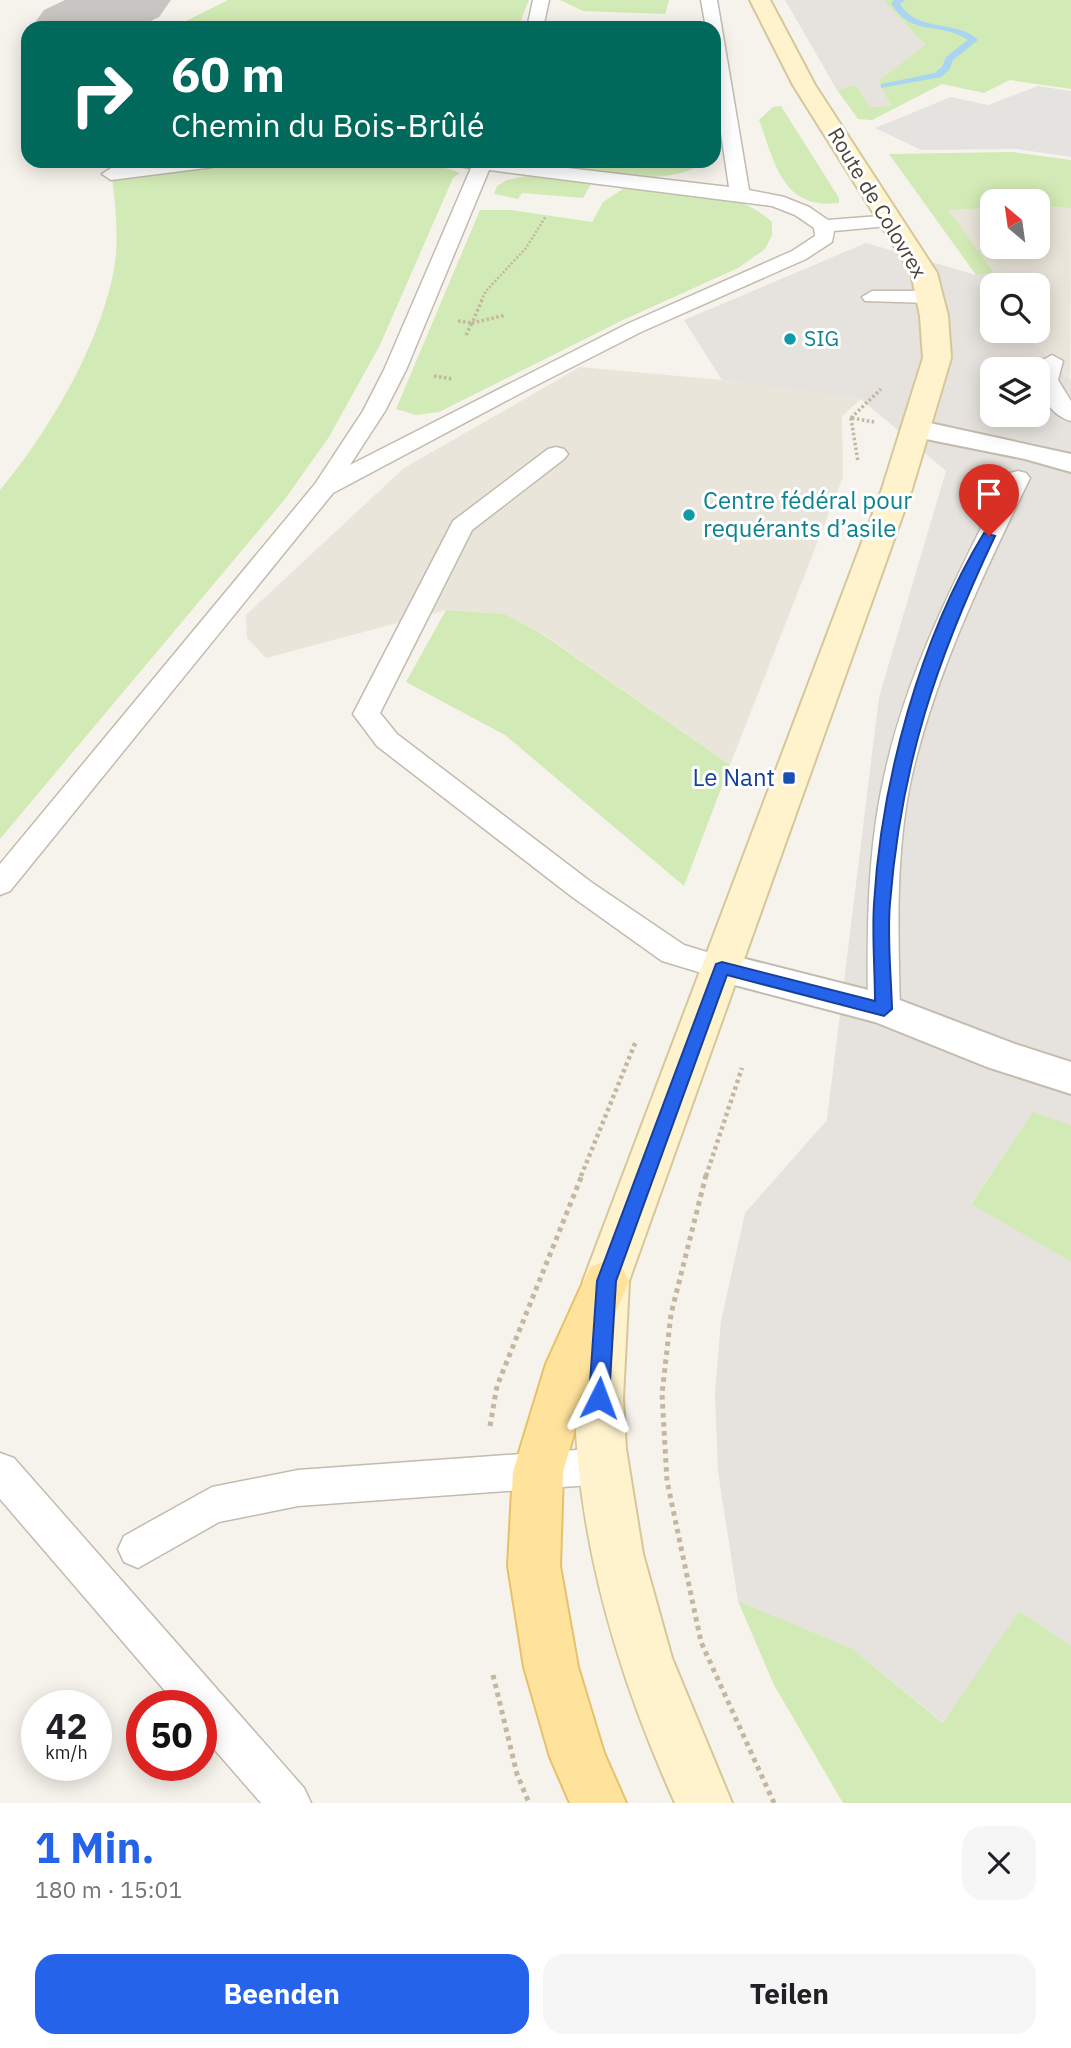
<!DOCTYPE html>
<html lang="de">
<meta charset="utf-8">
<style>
body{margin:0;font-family:"IBM Plex Sans",sans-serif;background:#f6f6f6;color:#202124;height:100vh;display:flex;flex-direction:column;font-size:26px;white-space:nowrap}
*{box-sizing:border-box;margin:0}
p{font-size:23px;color:#757577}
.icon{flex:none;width:38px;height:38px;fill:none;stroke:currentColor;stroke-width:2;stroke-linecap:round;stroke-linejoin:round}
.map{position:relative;height:1803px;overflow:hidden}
.sheet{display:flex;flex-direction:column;background:#fff;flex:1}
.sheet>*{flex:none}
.top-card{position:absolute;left:21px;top:21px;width:700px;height:147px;border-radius:21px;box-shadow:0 4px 18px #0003;background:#00695c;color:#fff;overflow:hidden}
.needle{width:46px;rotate:331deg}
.buttons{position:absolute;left:980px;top:189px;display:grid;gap:14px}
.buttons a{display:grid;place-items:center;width:70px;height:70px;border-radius:14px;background:#fff;box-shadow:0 4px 18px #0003;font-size:35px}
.speed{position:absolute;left:21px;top:1690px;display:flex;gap:14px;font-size:35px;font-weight:700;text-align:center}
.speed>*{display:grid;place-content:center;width:91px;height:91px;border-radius:50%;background:#fff;box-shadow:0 4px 18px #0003;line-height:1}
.speed small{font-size:18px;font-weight:400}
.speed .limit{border:10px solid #d22;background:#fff;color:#111}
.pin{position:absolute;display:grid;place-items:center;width:60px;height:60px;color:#fff;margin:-72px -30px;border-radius:50% 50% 50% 0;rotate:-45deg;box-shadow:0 0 7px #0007}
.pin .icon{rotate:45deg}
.me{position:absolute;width:77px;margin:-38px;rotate:3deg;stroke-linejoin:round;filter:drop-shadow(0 0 5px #0008)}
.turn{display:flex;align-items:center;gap:24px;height:147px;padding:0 35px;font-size:32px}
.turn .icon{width:91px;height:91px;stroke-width:2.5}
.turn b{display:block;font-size:49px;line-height:60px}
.round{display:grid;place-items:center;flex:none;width:74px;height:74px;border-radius:21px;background:#f6f6f6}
.head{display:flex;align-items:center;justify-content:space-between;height:119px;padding:0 35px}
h1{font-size:42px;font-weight:800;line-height:52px;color:#2563eb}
.primary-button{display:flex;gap:14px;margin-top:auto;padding:14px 35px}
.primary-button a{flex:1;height:80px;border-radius:21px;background:#2563eb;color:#fff;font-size:28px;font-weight:800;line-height:80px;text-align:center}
.primary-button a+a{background:#f6f6f6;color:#202124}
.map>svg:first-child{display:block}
.residential{fill:#eae5da}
.industrial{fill:#e6e2dd;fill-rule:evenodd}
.green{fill:#d2eab5}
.parking{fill:#e5e3e0}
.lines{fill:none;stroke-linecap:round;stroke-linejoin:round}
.stream{fill:#a9d4f2;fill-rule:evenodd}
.taxiway{fill:#c8c6c3;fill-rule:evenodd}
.service-casing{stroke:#c2bbae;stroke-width:3}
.minor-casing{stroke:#c2bbae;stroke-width:4}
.tertiary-casing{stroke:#c2bbae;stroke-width:4}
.secondary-casing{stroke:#d6c79b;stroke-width:4}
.primary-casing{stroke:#e6c16a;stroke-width:4}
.path-far3{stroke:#c4b79f;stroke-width:2.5;stroke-dasharray:2 2;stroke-linecap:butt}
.path-far2{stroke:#c4b79f;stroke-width:3.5;stroke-dasharray:2.5 2.5;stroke-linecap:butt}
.path-far1{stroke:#c4b79f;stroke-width:4.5;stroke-dasharray:3.5 3.5;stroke-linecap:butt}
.path{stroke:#c4b79f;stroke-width:5;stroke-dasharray:4.5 4.5;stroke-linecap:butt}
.service{fill:#fff;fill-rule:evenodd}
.minor{fill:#fff;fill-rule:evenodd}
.tertiary{fill:#fff;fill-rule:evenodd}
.secondary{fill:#fff3cd;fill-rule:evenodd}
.primary{fill:#ffe39c;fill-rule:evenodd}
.route{fill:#2563eb;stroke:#184099;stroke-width:2}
.culture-dot{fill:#0f9aa8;stroke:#fff;stroke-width:2.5}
.transit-dot{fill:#1a4fb4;stroke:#fff;stroke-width:2.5}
.labels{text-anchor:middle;stroke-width:6;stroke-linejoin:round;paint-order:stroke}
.far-street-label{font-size:21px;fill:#4b4439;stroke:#fff}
.far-culture-label{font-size:21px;fill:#0d838f;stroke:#fff;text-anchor:start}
.culture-label{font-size:24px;fill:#0d838f;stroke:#fff;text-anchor:start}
.transit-label{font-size:24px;fill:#164399;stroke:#fff;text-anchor:end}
</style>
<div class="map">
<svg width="1071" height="1803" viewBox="0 0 1071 1803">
<rect width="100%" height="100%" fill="#f6f3ec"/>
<!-- residential -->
<g class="residential">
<polygon points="1038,206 1071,208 1070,378 1023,331 1038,331 1038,285 992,285 992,295 976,275 994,271 947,210 992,208 992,247 1038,247"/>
<polygon points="580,367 722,380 861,399 842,416 843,477 730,765 543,634 505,614 446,610 266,658 247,638 246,615 404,468"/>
</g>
<!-- industrial -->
<g class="industrial">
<polygon points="785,0 883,0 925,45 878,81 891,106 870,107 856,85 837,90"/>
<path d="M866,243L976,275L992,295V331H1023L1071,380V1125L1033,1113L971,1203L1071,1262V1646L1019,1611L944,1723L851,1648L738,1601L718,1472L715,1394L721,1321L745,1213L827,1120L879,697L946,471L861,399L722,380L684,320ZM992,369H1038V415H992Z"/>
</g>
<!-- green -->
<g class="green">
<polygon points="228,0 529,0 518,28 172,28"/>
<polygon points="560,0 669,0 665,14 583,11"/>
<polygon points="883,0 1071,0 1071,89 1010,80 984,93 942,84 872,120 858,119 837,90 856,85 870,107 891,106 878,81 925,45"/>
<path d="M781,106L839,198V203C782,210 775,163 759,120L773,107Z"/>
<polygon points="1012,152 1071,160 1071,208 1038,206 1038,201 992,201 992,208 948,210 994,272 976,275 889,154"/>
<path d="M237,161H425L460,173L453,178L380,345L329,437L285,499L0,839V490C47,434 96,351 112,279C120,245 116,211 112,178Z"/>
<path d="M537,161H706C669,191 580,172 537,161Z"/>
<polygon points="526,176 592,182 583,198 522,193 518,199 494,194 497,186 507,180"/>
<path d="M629,185C676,191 736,188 772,222V235L765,249L738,268L623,320L439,412L416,415L396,409L480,210H511L592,222L603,202Z"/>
<polygon points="446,610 505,614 542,634 730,765 684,886 505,735 406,682"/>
<polygon points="1033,1112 1071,1125 1071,1262 971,1204"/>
<polygon points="738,1601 851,1648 943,1723 1019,1611 1071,1646 1071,1803 843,1803 774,1685"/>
</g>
<!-- parking -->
<polygon class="parking" points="1038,86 1071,91 1071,157 1016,149 921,150 875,128 951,97 988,105"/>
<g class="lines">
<!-- stream -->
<path class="stream" d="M894,0H905L900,4C917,33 956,19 978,40L953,60L949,70L941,77L881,88V84L935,73L942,67L946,57L968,40C941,21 911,38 891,3Z"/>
<!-- taxiway -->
<polygon class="taxiway" points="65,0 171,0 159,17 137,28 31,28 44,10"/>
<!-- service casing -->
<g class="service-casing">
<g id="service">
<polygon points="533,0 549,0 543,28 527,28"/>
<path d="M701,0H717L749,190L784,197L809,207L828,220L892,215L902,221L899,225L834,231L832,242L806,259L641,332L521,393L333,493L10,891L0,895V864L315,484L363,411L384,370L471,168L452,165L450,161H507L729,187L714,86V28H706ZM489,170L772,206L795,215L814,228L815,236L792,251L627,324L350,465L385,411L406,370Z"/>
<polygon points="169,161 222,161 213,167 111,180 102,174 111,168"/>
<polygon points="872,291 930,291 940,297 930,303 865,301 862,297"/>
<path d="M1052,355L1063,361L1058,380L1071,401V421C1045,414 1035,384 1041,361Z"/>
<polygon points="556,447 564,449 568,454 564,459 472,530 380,713 397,734 591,882 684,945 733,960 737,968 733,976 722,979 662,961 571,896 377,746 353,714 453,521 548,449"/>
<path d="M1018,471L1026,473L1030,478C983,575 937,670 912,775C895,851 898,932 900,1009L895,1017L884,1021L873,1017L868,1009C867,931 867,853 884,777C907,670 958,574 1006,478L1010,473Z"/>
<polygon points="604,1448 618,1454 623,1466 618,1478 604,1484 298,1506 219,1522 138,1568 124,1562 118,1549 124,1536 212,1487 298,1470"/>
<polygon points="0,1453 14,1458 304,1788 311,1803 261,1803 201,1734 201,1706 178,1706 0,1499"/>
</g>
</g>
<!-- minor casing -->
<g class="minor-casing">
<polygon id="minor" points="722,953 884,994 1015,1044 1071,1062 1071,1094 987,1067 875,1022 708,978 702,968 708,958"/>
</g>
<!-- tertiary casing -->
<g class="tertiary-casing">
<polygon id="tertiary" points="916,420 1071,454 1071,472 1025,459 906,435 901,429 906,423"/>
</g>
<!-- secondary casing -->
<g class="secondary-casing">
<path id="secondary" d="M750,0H770L815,85L937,273L948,316L951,358L912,489L629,1281L623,1398L626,1449L643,1554L672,1658L732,1803H675C618,1676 576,1539 575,1398C575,1359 580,1320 583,1281L882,489L923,358L920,316L911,273L793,85Z"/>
</g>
<!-- primary casing -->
<g class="primary-casing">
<polygon id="primary" points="606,1261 622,1267 629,1281 594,1364 563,1472 560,1566 578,1667 604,1753 626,1803 570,1803 550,1757 524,1667 508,1566 513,1472 546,1364 590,1267"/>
</g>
<!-- path-far3 -->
<polyline class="path-far3" points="481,301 486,291 526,248 546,216"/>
<!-- path-far2 -->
<g class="path-far2">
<polyline points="482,300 472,323 506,315"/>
<polyline points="458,321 472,323 466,335"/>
<polyline points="434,376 453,379"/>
<polyline points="851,418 881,389"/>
<polyline points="851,418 858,462"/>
<polyline points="852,418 874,422"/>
</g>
<!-- path-far1 -->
<g class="path-far1">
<polyline points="581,1176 636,1041"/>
<polyline points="706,1176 742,1068"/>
</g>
<!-- path -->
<g class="path">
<polyline points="706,1175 671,1314 662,1394 667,1481 701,1642 774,1803"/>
<polyline points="490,1426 497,1386 582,1175"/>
<polyline points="493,1675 517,1774 529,1803"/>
</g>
<!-- service -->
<use href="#service" class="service"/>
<!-- minor -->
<use href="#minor" class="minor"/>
<!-- tertiary -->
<use href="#tertiary" class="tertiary"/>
<!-- secondary -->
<use href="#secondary" class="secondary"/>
<!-- primary -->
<use href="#primary" class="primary"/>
</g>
<!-- route -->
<path class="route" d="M984,533L995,536C936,660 901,765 890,903C887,937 891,974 892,1009L884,1016L727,975L616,1281L609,1398L606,1404L599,1407L592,1404L589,1398L597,1281L716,964L722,962L875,1001C875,969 872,936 874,904C881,782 920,638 984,533Z"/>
<!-- markers -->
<g class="culture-dot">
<circle cx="790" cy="339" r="7"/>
<circle cx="689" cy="515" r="7"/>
</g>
<rect class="transit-dot" x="782" y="771" width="14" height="14" rx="3.5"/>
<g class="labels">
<!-- far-street labels -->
<g class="far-street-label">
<text transform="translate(877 203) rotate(59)" y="7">Route de Colovrex</text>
</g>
<!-- far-culture labels -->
<g class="far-culture-label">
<text x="804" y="346">SIG</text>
</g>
<!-- culture labels -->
<g class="culture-label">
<text x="703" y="509">Centre fédéral pour<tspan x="703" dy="28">requérants d’asile</tspan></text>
</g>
<!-- transit labels -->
<g class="transit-label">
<text x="775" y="786">Le Nant</text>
</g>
</g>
</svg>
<div class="buttons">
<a><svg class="needle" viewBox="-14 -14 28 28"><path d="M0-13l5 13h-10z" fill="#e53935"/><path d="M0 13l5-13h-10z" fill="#757577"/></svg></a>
<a><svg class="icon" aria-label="search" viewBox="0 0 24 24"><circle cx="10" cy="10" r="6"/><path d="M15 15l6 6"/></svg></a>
<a><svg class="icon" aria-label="layers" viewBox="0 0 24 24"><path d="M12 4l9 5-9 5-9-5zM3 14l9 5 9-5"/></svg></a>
</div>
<div class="speed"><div>42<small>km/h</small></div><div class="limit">50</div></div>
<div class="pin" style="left:989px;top:536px;background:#d93025"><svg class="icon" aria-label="arrive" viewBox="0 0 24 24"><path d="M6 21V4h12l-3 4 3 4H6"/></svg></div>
<svg class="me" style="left:599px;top:1398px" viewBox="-20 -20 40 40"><path d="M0-17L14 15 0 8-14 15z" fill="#2563eb" stroke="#fff" stroke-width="4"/></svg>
<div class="top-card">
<div class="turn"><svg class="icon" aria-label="right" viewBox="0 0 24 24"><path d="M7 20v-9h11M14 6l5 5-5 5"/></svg><div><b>60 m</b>Chemin du Bois-Brûlé</div></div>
</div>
</div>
<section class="sheet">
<div class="head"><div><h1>1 Min.</h1><p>180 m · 15:01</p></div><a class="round"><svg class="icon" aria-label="close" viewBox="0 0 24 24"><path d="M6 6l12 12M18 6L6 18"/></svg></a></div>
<div class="primary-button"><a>Beenden</a><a>Teilen</a></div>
</section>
